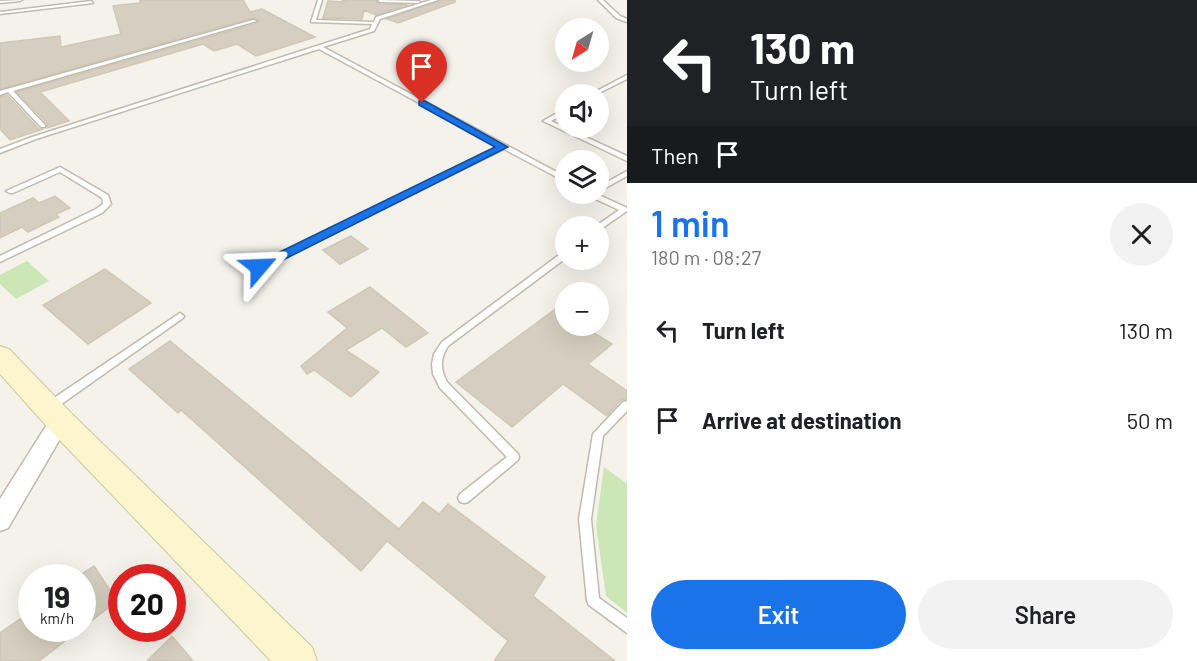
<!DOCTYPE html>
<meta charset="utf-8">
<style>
body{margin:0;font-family:Barlow,sans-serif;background:#f2f2f2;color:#202124;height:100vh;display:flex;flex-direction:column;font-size:22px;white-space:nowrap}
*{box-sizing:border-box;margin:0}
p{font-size:20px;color:#757577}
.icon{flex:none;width:33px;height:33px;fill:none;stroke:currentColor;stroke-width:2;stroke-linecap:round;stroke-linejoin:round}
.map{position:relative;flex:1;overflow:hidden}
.panel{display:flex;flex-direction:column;background:#fff;width:570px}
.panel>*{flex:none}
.guide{background:#202124;color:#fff;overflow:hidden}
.needle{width:39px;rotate:217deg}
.tools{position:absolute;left:555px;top:18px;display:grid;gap:12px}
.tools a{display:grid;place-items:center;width:54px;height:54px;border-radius:50%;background:#fff;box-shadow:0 6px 24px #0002;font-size:30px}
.speed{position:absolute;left:18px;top:564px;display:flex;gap:12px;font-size:30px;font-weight:700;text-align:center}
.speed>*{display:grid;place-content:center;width:78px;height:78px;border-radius:50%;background:#fff;box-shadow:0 6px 24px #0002;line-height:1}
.speed small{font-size:15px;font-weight:400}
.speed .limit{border:9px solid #d22;background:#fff;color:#111}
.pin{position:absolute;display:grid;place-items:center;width:51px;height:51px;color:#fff;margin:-62px -26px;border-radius:50% 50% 50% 0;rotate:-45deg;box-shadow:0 0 6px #0007}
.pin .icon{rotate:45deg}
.me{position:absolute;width:66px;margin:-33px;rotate:64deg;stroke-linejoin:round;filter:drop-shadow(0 0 4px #0008)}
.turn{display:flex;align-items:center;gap:21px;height:126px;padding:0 24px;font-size:27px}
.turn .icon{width:78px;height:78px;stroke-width:2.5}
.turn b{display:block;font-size:42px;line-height:51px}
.then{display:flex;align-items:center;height:57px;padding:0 24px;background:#0003;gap:12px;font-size:22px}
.round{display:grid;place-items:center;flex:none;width:63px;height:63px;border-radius:32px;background:#f2f2f2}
.headline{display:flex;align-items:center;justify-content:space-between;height:102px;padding:0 24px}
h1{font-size:36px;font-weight:600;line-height:45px;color:#1a73e8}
.button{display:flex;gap:12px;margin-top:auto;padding:12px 24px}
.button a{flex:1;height:69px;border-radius:36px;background:#1a73e8;color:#fff;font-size:24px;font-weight:600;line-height:69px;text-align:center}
.button a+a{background:#f2f2f2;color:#202124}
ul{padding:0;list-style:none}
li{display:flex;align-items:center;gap:18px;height:90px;padding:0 24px}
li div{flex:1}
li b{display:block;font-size:22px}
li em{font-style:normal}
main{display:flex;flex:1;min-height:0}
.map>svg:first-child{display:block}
.green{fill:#cce6b6}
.building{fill:#d6cfc1;stroke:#d0c8b4;stroke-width:1.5}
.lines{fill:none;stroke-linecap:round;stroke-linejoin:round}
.lane-casing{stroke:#c0bbae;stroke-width:3}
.street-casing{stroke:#c0bbae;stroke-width:3}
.secondary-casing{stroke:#d1c89d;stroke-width:2}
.lane{fill:#fff;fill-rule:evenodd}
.street{fill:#fff;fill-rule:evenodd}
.secondary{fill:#fcf5ce;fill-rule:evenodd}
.route{fill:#1a73e8;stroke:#114b97;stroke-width:1.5}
</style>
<main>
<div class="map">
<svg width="627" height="661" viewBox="0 0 627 661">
<rect width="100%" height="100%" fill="#f4f2eb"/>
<!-- green -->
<g class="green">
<polygon points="27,261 49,281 16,299 0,284 0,275"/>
<polygon points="604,467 627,484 627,613 606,596 596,526"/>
</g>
<!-- building -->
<g class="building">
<polygon points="140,0 243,0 250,12 262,9 315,37 256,56 237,44 214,51 203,44 40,92 69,121 47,128 47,123 17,92 258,23 259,20 252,18 0,89 0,43 60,36 61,47 121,34 113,6 140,3"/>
<polygon points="342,0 376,0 380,4 407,5 376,15 364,10 362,19 323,18 328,1 345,2"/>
<polygon points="440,0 455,0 455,2 398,23 387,19"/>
<polygon points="7,95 39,129 43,129 10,140 0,129 0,97"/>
<polygon points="55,196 70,208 56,214 59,217 28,232 22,227 0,238 0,213 33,198 39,203"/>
<polygon points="351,236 368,249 340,264 323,250"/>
<polygon points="105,269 151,303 88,344 43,305"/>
<polygon points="370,287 428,333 406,347 382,328 346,350 379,372 351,397 314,370 307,374 301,366 347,328 328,312"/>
<polygon points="557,308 566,314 566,326 583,326 612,344 588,364 627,391 627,399 621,400 607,416 563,384 512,427 456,382"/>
<polygon points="170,341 399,529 423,502 439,514 448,504 545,577 533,596 615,661 494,661 508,641 387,541 361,571 181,410 178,413 129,369"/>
<polygon points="94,566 117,601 82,628 82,574"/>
<polygon points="32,611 32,628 82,628 39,661 0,661 0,633"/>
<polygon points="172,636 193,661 147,661"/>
</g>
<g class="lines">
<!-- lane casing -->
<g class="lane-casing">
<g id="lane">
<polygon points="22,0 20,1 0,3 0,1"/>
<polygon points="318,0 322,0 316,20 374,22 376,17 431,0 438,0 380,19 374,31 323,47 566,177 566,182 504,149 262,269 256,269 255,267 256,265 499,146 319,49 36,139 0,153 0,149 32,137 370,29 372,24 311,22"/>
<polygon points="379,0 418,1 420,2 418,3 380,2 378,1"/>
<polygon points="598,0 603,0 620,16 627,19 627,22 616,18"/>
<polygon points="91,1 93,3 0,14 0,12"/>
<polygon points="253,20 257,21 13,91 45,125 45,127 41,127 8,92 0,95 0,91 7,89"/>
<polygon points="627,75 627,79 597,94 591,94"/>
<polygon points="566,108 566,113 551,121 627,156 627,161 543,121"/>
<polygon points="60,167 108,195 111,204 102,213 0,262 0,256 96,209 103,204 102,198 60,172 13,193 10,193 6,191"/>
<polygon points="627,171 627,176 598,192 598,187"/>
<polygon points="589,194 597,194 627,208 627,211 598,231 598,226 596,226 619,210 589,196"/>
<path d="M563,252H566V258L448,346C440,359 440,369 447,382L518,454L519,457L518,460L468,502L464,503L460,502L458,498L460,494L507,457L440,388L433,374L432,364L434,354L442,342Z"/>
<polygon points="180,313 184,316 183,318 53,410 49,411 45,410 44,407 45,404"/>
<polygon points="627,401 627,411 603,436 591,519 599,598 627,618 627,633 589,605 587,601 579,519 593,434 623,402"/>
</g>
</g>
<!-- street casing -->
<g class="street-casing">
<polygon id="street" points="60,412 67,415 70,421 67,427 8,528 0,531 0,499 53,415"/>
</g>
<!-- secondary casing -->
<g class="secondary-casing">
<polygon id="secondary" points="0,346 9,349 70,412 312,647 317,661 271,661 50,430 0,374"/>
</g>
<!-- lane -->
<use href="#lane" class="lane"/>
<!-- street -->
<use href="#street" class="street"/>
<!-- secondary -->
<use href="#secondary" class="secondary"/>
</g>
<!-- route -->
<polygon class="route" points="419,101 425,101 508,147 263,270 255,270 253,267 255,264 495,147 419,105"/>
</svg>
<div class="tools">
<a><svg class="needle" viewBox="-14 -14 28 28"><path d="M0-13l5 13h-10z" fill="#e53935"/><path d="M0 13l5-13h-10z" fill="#757577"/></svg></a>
<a><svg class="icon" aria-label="sound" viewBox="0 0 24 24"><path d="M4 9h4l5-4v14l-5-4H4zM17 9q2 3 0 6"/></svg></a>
<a><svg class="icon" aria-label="layers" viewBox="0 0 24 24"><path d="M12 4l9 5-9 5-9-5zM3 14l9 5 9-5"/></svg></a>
<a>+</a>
<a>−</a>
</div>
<div class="speed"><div>19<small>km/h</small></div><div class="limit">20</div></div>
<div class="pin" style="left:422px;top:103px;background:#d93025"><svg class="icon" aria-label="arrive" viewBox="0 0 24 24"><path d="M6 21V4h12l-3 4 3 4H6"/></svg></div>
<svg class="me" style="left:259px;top:267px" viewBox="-20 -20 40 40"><path d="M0-17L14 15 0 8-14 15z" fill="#1a73e8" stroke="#fff" stroke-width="4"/></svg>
</div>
<section class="panel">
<div class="guide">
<div class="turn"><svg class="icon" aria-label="left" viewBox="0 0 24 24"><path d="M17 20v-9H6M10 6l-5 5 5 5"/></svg><div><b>130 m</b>Turn left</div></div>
<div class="then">Then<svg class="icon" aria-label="arrive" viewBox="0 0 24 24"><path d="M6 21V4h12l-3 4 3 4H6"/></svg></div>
</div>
<div class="headline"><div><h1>1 min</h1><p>180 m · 08:27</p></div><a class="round"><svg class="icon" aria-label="close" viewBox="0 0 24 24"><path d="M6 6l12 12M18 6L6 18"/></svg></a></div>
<ul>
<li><svg class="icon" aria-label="left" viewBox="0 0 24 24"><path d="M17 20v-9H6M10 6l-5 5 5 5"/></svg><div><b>Turn left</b></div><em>130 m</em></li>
<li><svg class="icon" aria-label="arrive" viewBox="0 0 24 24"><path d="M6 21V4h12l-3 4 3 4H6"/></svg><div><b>Arrive at destination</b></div><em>50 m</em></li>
</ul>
<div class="button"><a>Exit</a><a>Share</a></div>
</section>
</main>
